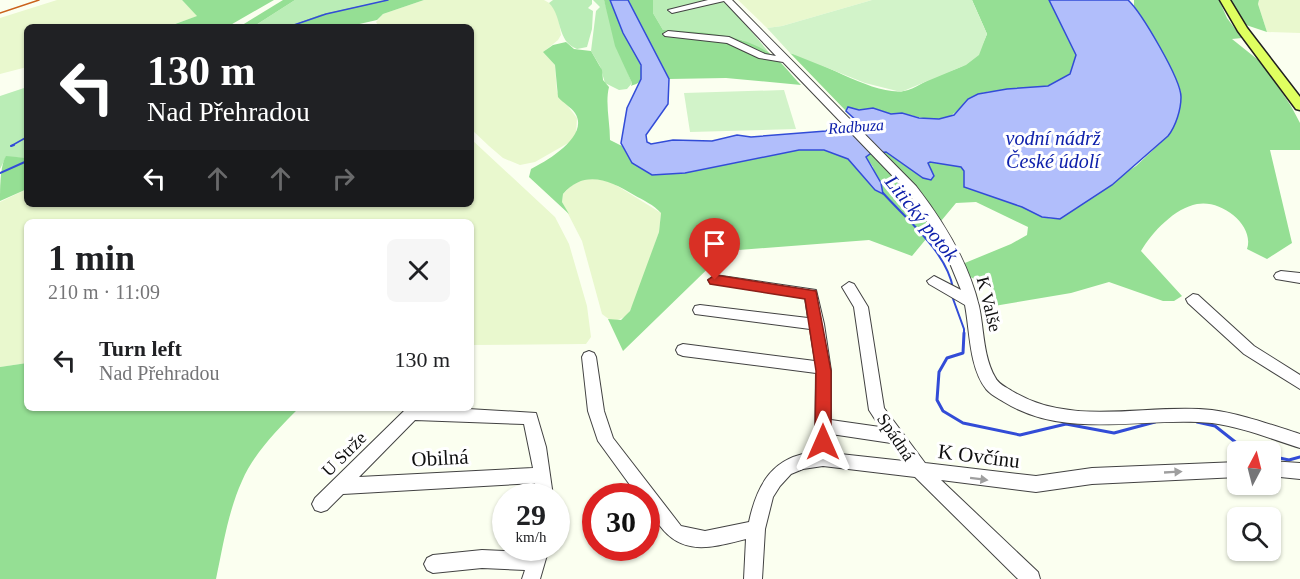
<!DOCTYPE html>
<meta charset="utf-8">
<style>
body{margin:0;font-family:Georgia,serif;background:#f6f6f6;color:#202124;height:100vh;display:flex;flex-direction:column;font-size:22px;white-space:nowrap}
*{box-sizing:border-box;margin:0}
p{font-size:20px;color:#757577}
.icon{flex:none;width:33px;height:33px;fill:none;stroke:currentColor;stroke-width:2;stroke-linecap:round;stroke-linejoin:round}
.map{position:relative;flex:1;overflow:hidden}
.drawer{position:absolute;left:24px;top:219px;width:450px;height:192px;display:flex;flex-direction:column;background:#fff;border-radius:9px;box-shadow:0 2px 4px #0004}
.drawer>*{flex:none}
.top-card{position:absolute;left:24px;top:24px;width:450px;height:183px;border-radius:9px;box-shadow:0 2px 4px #0004;background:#202124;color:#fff;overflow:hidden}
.needle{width:39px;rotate:7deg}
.buttons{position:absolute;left:1227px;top:441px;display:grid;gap:12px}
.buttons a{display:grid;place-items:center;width:54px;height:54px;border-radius:9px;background:#fff;box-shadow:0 2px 4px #0004;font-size:30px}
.speed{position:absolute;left:492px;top:483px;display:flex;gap:12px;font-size:30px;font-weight:700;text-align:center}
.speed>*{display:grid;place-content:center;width:78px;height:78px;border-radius:50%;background:#fff;box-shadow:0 2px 4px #0004;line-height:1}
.speed small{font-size:15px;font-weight:400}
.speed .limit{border:9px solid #d22;background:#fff;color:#111}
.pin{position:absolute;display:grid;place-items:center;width:51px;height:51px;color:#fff;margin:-62px -26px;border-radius:50% 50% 50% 0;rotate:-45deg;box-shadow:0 0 6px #0007}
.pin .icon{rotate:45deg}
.me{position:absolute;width:66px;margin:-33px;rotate:0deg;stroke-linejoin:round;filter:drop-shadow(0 0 4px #0008)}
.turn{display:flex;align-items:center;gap:21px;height:126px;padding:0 24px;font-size:27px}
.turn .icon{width:78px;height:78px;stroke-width:2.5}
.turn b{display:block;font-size:42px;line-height:51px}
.lanes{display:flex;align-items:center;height:57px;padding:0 24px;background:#0003;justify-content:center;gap:30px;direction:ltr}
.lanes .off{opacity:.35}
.round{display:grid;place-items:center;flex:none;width:63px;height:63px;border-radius:9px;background:#f6f6f6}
.headline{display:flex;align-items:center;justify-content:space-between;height:102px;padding:0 24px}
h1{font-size:36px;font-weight:600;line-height:45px}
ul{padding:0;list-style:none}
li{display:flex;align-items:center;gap:18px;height:78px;padding:0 24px}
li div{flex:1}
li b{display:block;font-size:22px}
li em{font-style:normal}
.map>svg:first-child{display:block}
.farmland{fill:#e9f8ce}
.green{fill:#baedb6}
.forest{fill:#95df94}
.pitch{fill:#d2f3c9}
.water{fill:#b1befb;stroke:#324cd7;stroke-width:1.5}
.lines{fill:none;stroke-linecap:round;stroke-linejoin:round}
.stream-far2{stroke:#324cd7;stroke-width:1.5}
.stream-far1{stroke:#324cd7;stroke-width:2}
.stream{stroke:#324cd7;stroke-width:3}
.minor-casing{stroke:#424242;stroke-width:2}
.major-casing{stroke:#202020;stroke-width:3}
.minor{fill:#fff;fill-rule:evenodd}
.major{fill:#dfff60;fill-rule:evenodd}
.rail{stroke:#ca611b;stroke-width:1.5}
.oneway{fill:#9f9f9f}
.route{fill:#d93025;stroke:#8d1f18;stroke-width:1.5}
.labels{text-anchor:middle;stroke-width:6;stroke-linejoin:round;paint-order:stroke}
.far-water-label{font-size:16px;font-style:italic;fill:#0e20ab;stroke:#fff}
.street-label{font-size:18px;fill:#0f0f0f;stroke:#fff}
.water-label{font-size:20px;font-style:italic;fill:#0e20ab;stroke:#fff}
.near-street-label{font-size:21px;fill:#0f0f0f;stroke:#fff}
</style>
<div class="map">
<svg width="1300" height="579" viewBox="0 0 1300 579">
<rect width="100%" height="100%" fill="#fbfff0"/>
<!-- farmland -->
<g class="farmland">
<polygon points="57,0 182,0 198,16 166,27 27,27 27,67 0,74 0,18"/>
<polygon points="424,0 544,0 551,4 558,14 561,35 558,40 546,50 547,56 555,65 557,92 577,118 576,134 570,142 535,162 520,165 503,158 489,146 471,129 471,27 379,27 376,22 383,14"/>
<polygon points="738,0 872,0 782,26 767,28"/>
<polygon points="1259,0 1300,0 1300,33 1267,32 1258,4"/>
<polygon points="471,139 555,217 569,244 587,306 591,337 586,344 471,345 471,222 27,222 27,363 0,367 0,202 27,189 27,204 471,204"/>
<polygon points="593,178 611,182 661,213 659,232 636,299 627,316 615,321 610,320 602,314 582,241 562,202 563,194 571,186 579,181"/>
</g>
<!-- green -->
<g class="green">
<polygon points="295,0 386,0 321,14 287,27 253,27"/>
<path d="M553,0H592V4L588,8L593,11L592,29L587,47L577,49C556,41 563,17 549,3Z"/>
<polygon points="593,0 604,0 622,59 632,83 627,89 619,90 605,83 600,66 591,51 596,11 600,7"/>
<polygon points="653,0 720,0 732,8 771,55 742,40 702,33 663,30 653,13"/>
<polygon points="27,87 27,158 6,157 0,169 0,96"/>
</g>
<!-- forest -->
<g class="forest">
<polygon points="182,0 274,0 227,27 167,27 197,16"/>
<polygon points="283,0 295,0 253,27 239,27"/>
<polygon points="386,0 424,0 383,14 377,20 355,25 287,27 321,14"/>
<path d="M604,0H610C618,17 646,61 641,78C640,84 635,84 631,86L632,83L615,46Z"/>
<path d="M628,0H653V13L663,30C699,32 742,33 772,55C783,63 792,76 801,85L726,78L669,79Z"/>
<path d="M972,0H1049L1076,55C1073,101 1009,84 979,94C960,100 960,118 937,119C926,120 916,116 905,114C901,113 897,115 892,114C886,113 880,109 874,109C866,107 860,112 852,108L846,111L790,53C820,60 874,96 904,91C915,89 926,80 937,76C967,64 974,66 987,34Z"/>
<path d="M1134,0H1219L1227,18L1242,38L1232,39L1262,63L1291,106L1300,123V150H1270L1292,243L1267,259L1247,249C1255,225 1221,199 1197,204C1175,208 1152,232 1141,251L1182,296L1174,301H1163L1109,282L1071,293L994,306L988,284L962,274L960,265L1011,244L1027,235L1028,227L976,202L956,203L912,256L869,240L726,251L623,351L608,319L621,320L630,311L659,232L661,213C654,205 643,200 634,195C610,180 584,169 563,194L562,202L569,214L529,177L531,169C547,161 590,136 575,113C571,107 563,103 558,97L555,65L543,52L553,45L566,42L574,49L591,51L602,70L603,80L609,87C605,103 610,122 610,140L622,146L632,163L652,175L685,173L799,150H824L848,159L878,192L873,167L866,157L870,154L886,152L923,178L934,176L928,163L930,162L961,167L964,171V187L1022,207L1042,217L1054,219L1136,166L1168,136L1181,96L1180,89L1152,35L1134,6Z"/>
<polygon points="1231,0 1259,0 1258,4 1267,32 1246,25"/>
<path d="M6,156L27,158V189L0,201C0,188 0,166 6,156Z"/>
<path d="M27,363V408H299C278,429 254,453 242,481C228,512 223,546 216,579H0V367Z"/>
</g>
<!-- pitch -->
<g class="pitch">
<polygon points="872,0 972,0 987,34 979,55 966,65 901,92 865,83 790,53 767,28 782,26"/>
<polygon points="784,90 796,129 690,132 684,93"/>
</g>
<!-- water -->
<path class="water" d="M610,0H628L669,79L668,104L646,135L647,142L651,144L673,140L712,141L737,135L751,137L826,131C835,123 837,123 847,129L859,127L860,124L846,111L848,107L859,110L873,108L891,114L902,113L919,118L939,119L954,115L968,99L978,94L1007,89L1048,86L1070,74L1076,55L1049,0H1128C1141,12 1181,79 1181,97C1181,109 1176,126 1168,136L1112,185L1060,219L1042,217L1022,207L964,187V171L961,167L930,162L928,163L934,176L931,180L923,178L886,152L870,154L866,157L881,183L883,194L875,190L848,159L824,150H799L685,173L652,175L632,163L621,143L627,108L641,79V65L623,33Z"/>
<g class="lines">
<!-- stream-far2 -->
<g class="stream-far2">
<polyline points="288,27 326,14 388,0"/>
<polyline points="11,146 27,137"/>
</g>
<!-- stream-far1 -->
<g class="stream-far1">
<polyline points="11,146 14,145"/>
<polyline points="0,173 27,161"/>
<path d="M883,193C907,220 946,251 953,288"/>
<polyline points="952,296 964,329 964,335"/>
</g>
<!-- stream -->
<g class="stream">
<polyline points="964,333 963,353 947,358 939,372 937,400 943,411 963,423 1020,435 1066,424 1114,433 1155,422"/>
<polyline points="1197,422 1215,426 1248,452"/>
<polyline points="1270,456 1289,460 1300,457"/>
</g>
<!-- minor casing -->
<g class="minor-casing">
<g id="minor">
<path d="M708,0H732L916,186C944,222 968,261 979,306C984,329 983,356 995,377C998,384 1006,387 1012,391C1072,428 1146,403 1212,410C1242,414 1271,425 1300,434V448C1271,439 1242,427 1212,423C1143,416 1067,441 1004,402C998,398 991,395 986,389C969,367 970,331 965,305L929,284L927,281L934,276L961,290L942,244L908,192L783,62L759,58L727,43L665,36L663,34L668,31L729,37L765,54L776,56L724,1L672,13L668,10Z"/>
<polygon points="1281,271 1300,273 1300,283 1276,279 1274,276 1276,273"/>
<path d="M715,275L816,290L824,324L831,371V420L880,427L869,410L854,307L842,287L849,282L854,284L868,307L884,408L925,463L1036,476L1092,468L1238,462V477L1092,484L1036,492L941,480L1038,572L1040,579H1018L915,477L823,466L803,469L791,474L780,486L773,497L765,529L762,579H744L746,539C714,547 683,557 660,526C652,515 646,510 646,496H638L598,441L588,411L582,357L584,353L589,351L594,353L596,357L604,411L613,438L681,526L705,531L749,522C757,484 773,456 815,452L816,373L683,356L678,354L676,350L678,346L683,344L815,361L810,329L695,314L693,310L695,306L700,305L808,318L805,298L710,283L708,280ZM831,434L891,443L904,461L831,453Z"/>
<polygon points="1193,294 1198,295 1254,346 1300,375 1300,389 1244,354 1188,303 1186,299"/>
<path d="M407,408H451L536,413L546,447L553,496H537L535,483L343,494L327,510L321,512L315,510L312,504L315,498ZM415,420L524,424L533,468L359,477Z"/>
<polygon points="1270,461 1300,463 1300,479 1270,476"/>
<polygon points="531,548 549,548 540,579 522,579 525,570 482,568 433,573 427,570 424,564 427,558 433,555 482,550 530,552"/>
</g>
</g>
<!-- major casing -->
<g class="major-casing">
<polygon id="major" points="1220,0 1230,0 1247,28 1300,97 1300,110 1296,109 1238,31"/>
</g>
<!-- minor -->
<use href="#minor" class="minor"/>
<!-- major -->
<use href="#major" class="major"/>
<!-- rail -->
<polyline class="rail" points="0,13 39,0"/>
</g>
<!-- one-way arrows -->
<defs><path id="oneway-solid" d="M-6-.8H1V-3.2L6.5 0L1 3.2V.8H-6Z" transform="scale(1.5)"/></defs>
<g class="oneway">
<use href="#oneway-solid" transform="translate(1173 472) rotate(-3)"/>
<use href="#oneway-solid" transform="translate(979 479) rotate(7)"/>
</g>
<!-- route -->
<polygon class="route" points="715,275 816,291 831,371 831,442 829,448 823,450 817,448 815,442 816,371 805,299 710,284 708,280"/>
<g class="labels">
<!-- far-water labels -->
<g class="far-water-label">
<text transform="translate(856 126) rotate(-4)" y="6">Radbuza</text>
</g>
<!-- street labels -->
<g class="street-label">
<text transform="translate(989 304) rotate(76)" y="6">K Valše</text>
<text transform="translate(896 437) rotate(56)" y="6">Spádná</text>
<text transform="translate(344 454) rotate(-45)" y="6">U Strže</text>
</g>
<!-- water labels -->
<g class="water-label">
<text x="1053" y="145">vodní nádrž<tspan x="1053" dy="23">České údolí</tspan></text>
<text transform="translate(922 218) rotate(51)" y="7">Litický potok</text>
</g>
<!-- near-street labels -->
<g class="near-street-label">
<text transform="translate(979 456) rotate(7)" y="7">K Ovčínu</text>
<text transform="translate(440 458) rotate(-3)" y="7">Obilná</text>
</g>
</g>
</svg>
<div class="buttons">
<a><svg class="needle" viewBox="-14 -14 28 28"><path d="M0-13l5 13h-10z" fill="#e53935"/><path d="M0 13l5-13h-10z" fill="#757577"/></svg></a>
<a><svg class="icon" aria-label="search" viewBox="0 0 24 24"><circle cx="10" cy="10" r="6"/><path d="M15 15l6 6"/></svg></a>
</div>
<div class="speed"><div>29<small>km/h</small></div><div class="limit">30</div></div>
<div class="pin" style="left:715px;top:280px;background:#d93025"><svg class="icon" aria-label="arrive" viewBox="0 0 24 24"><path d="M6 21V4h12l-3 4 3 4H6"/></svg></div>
<svg class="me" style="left:823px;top:442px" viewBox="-20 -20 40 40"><path d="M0-17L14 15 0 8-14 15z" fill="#d93025" stroke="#fff" stroke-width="4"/></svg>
<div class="top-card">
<div class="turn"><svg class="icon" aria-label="left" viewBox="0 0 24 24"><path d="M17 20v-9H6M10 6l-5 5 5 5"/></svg><div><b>130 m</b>Nad Přehradou</div></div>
<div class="lanes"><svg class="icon" aria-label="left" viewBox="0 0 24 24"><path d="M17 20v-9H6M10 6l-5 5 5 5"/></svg><svg class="icon off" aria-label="ahead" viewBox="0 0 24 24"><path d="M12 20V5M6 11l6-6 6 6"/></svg><svg class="icon off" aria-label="ahead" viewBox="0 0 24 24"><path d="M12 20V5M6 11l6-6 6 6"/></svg><svg class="icon off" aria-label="right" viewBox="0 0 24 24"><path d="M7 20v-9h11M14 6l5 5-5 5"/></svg></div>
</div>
<section class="drawer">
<div class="headline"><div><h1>1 min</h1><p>210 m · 11:09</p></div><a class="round"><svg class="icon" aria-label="close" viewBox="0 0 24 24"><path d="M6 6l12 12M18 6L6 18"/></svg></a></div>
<ul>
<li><svg class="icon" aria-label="left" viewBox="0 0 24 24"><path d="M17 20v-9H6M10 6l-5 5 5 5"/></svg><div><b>Turn left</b><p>Nad Přehradou</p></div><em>130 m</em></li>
</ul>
</section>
</div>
